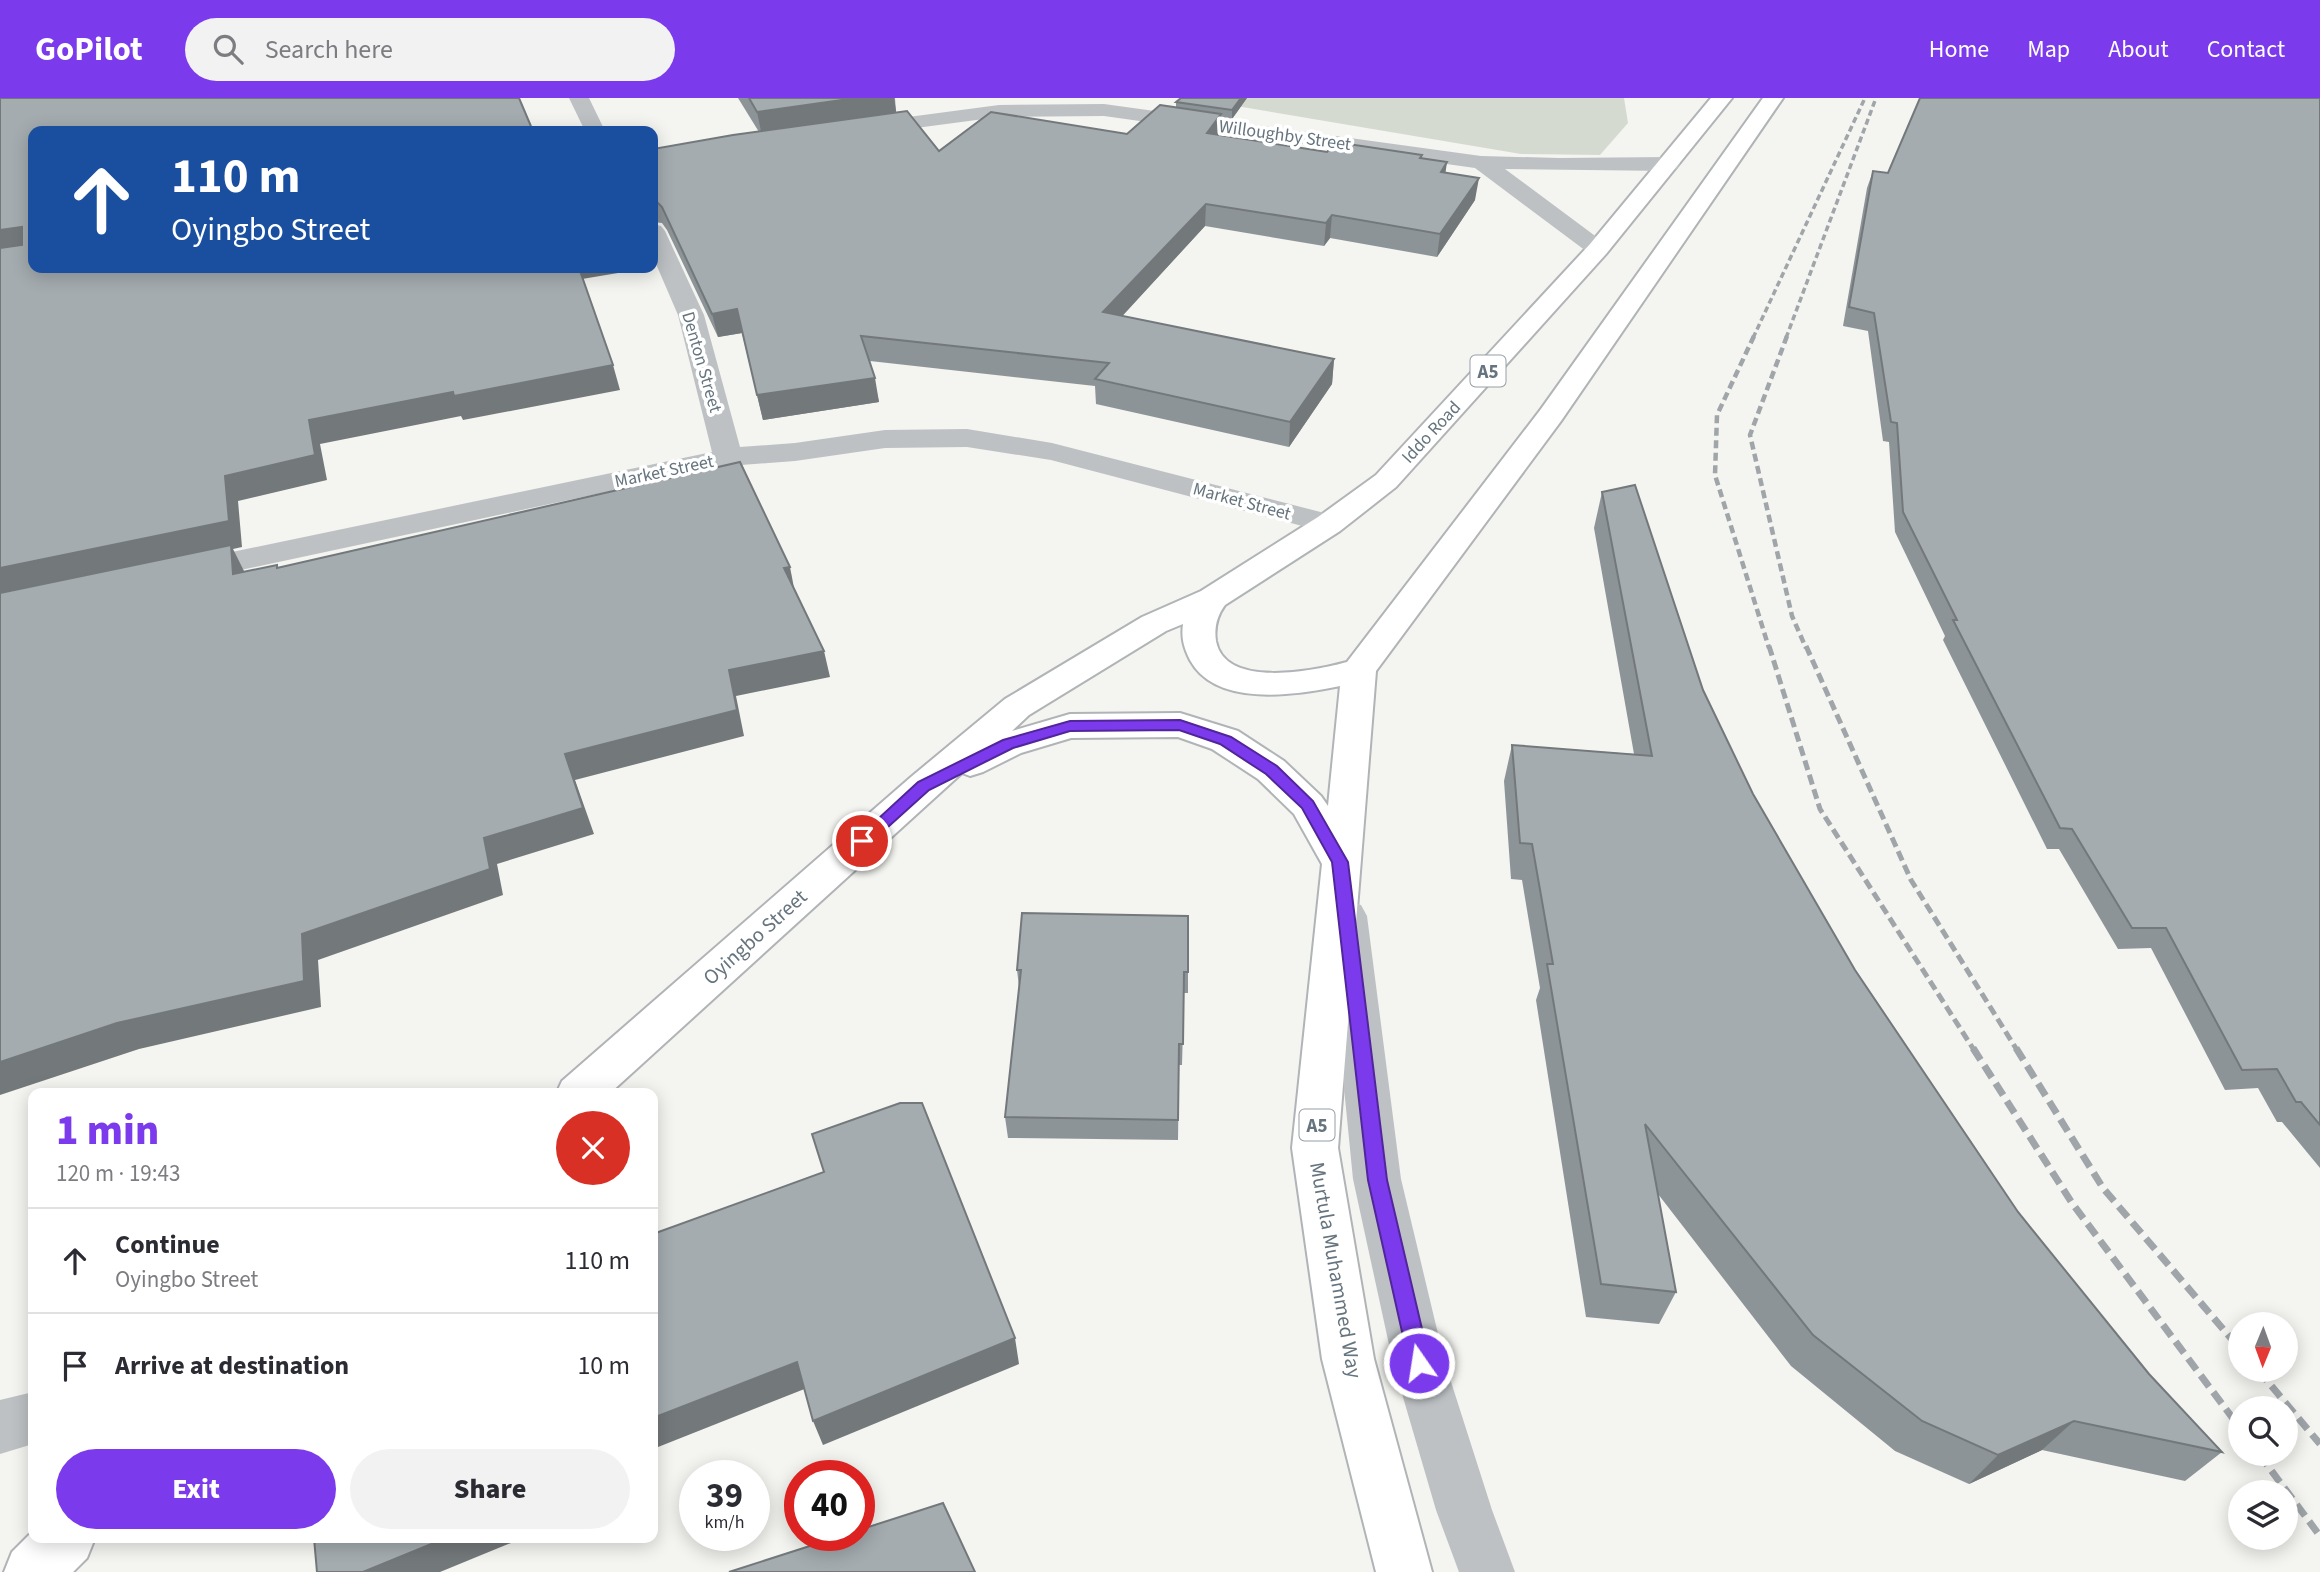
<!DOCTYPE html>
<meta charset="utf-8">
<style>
body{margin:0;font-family:"Source Sans 3",sans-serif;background:#f2f2f3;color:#2b2b33;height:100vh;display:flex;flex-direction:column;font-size:26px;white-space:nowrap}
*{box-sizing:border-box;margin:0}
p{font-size:23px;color:#7c7c81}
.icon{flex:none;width:38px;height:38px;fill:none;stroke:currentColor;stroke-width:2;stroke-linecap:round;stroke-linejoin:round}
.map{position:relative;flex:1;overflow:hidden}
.details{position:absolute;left:28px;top:990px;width:630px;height:455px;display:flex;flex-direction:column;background:#fff;border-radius:14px;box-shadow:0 4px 18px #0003}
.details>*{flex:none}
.banner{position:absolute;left:28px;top:28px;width:630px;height:147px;border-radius:14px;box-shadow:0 4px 18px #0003;background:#1a4fa0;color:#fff;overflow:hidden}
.needle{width:46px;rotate:181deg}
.fabs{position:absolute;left:2228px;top:1214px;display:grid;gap:14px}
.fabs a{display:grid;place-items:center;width:70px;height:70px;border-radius:50%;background:#fff;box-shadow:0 4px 18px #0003;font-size:35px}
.speed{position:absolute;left:679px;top:1362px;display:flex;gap:14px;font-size:35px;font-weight:700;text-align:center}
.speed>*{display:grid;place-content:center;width:91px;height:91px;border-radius:50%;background:#fff;box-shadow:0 4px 18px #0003;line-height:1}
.speed small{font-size:18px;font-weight:400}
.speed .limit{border:10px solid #d22;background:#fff;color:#111}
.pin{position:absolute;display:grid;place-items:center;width:60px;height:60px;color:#fff;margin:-30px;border:4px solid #fff;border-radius:50%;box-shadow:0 2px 7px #0007}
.me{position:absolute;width:77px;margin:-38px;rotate:347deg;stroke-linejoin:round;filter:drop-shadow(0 0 5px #0008)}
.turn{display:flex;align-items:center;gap:24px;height:147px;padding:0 28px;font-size:32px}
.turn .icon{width:91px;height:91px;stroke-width:2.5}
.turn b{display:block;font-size:49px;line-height:60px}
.round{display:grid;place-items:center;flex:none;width:74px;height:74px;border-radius:37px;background:#f2f2f3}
.summary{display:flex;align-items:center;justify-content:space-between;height:119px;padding:0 28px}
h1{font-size:42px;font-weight:800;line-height:52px;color:#7c3aed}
.primary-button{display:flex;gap:14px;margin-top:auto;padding:14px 28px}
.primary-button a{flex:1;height:80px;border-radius:42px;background:#7c3aed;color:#fff;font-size:28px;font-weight:800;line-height:80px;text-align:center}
.primary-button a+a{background:#f2f2f3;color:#2b2b33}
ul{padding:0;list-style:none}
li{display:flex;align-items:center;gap:21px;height:105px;padding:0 28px;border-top:2px solid #e1e1e2}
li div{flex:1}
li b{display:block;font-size:26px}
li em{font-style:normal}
header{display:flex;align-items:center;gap:42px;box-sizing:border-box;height:98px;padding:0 35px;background:#7c3aed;color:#fff}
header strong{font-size:33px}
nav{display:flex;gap:38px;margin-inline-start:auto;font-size:24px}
.search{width:490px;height:63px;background:#f2f2f3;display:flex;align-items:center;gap:18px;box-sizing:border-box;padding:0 24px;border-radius:38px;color:#7c7c81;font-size:26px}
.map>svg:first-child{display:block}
.green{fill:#d5dad1}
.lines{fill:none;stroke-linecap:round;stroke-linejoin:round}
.highway-casing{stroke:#b0b4b6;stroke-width:4}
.minor{fill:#bdc1c4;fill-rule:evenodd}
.highway{fill:#fff;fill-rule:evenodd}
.rail-far3{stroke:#9fa5a9;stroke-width:3.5;stroke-dasharray:6 3.5;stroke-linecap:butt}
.rail-far2{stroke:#9fa5a9;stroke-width:4.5;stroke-dasharray:8 4.5;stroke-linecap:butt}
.rail-far1{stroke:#9fa5a9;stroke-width:5;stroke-dasharray:10 5;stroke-linecap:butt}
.rail{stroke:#9fa5a9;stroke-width:7;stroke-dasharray:14 7;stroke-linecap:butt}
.wall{fill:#8d9497}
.shaded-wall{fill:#73787b}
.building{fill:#a4acb0;stroke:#73787b;stroke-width:2}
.route{fill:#7c3aed;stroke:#51269a;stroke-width:2}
.labels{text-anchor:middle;stroke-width:7;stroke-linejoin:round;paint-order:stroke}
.far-street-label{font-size:18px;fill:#65747e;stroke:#fff}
.shield{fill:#fff;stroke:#939ea5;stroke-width:2}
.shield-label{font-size:19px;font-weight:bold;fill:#65747e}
.street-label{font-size:21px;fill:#65747e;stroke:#fff}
</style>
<header>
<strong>GoPilot</strong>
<div class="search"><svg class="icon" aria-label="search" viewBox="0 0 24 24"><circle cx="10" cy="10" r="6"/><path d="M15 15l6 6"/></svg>Search here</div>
<nav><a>Home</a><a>Map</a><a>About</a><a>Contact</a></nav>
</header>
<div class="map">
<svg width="2320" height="1474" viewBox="0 0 2320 1474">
<rect width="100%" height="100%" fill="#f4f4f0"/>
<!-- green -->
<polygon class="green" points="1189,0 1624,0 1628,25 1600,57 1521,56"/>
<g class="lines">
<!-- highway casing -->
<g class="highway-casing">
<g id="highway">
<path d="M1711,0H1732L1606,156L1396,389L1340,433L1225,507C1217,518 1214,529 1216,543C1225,591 1314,573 1347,564L1541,311L1763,0H1783L1561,323L1376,573L1338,1050L1374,1261L1432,1474H1376L1322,1261L1292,1050L1322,766L1294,716L1258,681L1212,651L1178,639L1071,640L1021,655L983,674L970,678L962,675L609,996H556L562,983L911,679L1005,601L1142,519L1201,493L1318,419L1376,377L1590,146ZM1183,526C1181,540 1184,550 1190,562C1216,610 1296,597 1340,588L1328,708L1321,698L1284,663L1238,633L1180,615L1070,616L1012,633L1029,617L1166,533Z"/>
<polygon points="33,1433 33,1440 95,1440 87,1460 73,1474 4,1474 12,1454"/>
</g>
</g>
<!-- minor -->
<g class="minor">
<polygon points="569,0 589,0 605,33 585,33"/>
<polygon points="1104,6 1481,58 1559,60 1669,59 1677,61 1680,66 1677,71 1669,73 1505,71 1606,146 1610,151 1606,156 1590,156 1475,70 1104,18 999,19 863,37 856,35 853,31 856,27 863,25 999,7"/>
<polygon points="653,126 661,128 665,133 704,217 740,349 795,345 885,332 967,331 1052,345 1340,419 1344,426 1340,433 1329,435 1051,362 967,349 885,350 795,363 728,368 189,483 178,480 173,473 178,466 189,463 712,354 678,217 653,159"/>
<polygon points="1347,803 1361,807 1367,818 1401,1081 1445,1265 1492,1412 1515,1474 1459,1474 1436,1412 1393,1265 1353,1081 1327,818 1333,807"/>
<polygon points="33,1294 33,1346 0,1356 0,1302"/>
</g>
<!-- highway -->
<use href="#highway" class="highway"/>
<!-- rail-far3 -->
<g class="rail-far3">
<polyline points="1753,240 1865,0"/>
<polyline points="1786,240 1876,0"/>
</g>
<!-- rail-far2 -->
<g class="rail-far2">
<polyline points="1754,238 1717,317 1715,377 1769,550"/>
<polyline points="1787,238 1750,337 1792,518 1806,550"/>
</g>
<!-- rail-far1 -->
<g class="rail-far1">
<polyline points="1769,548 1820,711 1974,952"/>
<polyline points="1806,548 1911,782 2017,952"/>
</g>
<!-- rail -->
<g class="rail">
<polyline points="1973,950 2072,1105 2240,1330"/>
<polyline points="2016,950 2103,1090 2240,1251"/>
<polyline points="2258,1272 2320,1346"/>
<polyline points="2259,1356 2320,1438"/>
</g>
</g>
<!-- wall -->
<g class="wall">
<polygon points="738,0 895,0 896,15 939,53 1127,36 1176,10 1176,4 1181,0 1247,0 1232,21 1221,19 1220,38 1327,54 1422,57 1422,60 1446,74 1475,102 1437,159 1330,140 1324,148 1205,128 1122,218 1334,261 1332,286 1289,349 1096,306 1095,288 870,263 879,304 763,322 742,235 718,239 667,132 662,125 653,124 653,51 759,34"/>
<polygon points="2320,0 2320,1070 2282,1024 2277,1024 2258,990 2225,992 2151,850 2118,851 2059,751 2047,751 1943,542 1945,538 1895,434 1889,344 1883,343 1868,233 1843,228 1867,90 1873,73 1888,75"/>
<polygon points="1602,394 1703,592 1753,696 1855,872 2018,1114 2149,1276 2222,1354 2185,1383 2042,1352 1969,1386 1895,1353 1791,1268 1658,1096 1676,1194 1659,1226 1586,1219 1536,902 1540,890 1522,782 1511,781 1504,683 1512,647 1634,656 1594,430"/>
<polygon points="1188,818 1188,895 1184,895 1182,967 1179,967 1178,1042 1008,1040 1005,1019 1019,889 1017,872"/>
</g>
<!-- shaded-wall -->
<g class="shaded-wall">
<polygon points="856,0 894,0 897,19 762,38 757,14"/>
<polygon points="1241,0 1247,0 1232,21 1232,12"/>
<polygon points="1221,16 1220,37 1206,57 1207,35"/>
<polygon points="1447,64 1444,85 1441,74"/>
<polygon points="1479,80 1475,102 1437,159 1440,136"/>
<polygon points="1206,106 1205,128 1104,238 1103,214"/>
<polygon points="1332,117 1330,140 1324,148 1326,125"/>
<polygon points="22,129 33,149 0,157 0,132"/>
<polygon points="579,170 648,170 582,181"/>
<polygon points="737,211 742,235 718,239 712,216"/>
<polygon points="1334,261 1332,286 1289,349 1290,324"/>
<polygon points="613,267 620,292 463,322 461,318 320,346 327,382 238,403 242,449 233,451 244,473 247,502 0,499 0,470 225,378 309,322 453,294"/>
<polygon points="875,280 879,304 763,322 757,297"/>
<polygon points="790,469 795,495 784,470"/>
<polygon points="824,553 830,579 736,598 744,638 575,682 594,736 497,766 503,797 318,862 321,909 139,951 0,997 0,964 302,836 484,740 565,656 729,572"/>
<polygon points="1015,1240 1019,1266 823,1347 813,1323"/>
<polygon points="797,1264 807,1290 653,1351 653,1320"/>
<polygon points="2074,1323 2042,1352 1969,1386 1998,1357"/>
<polygon points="446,1440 523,1440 440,1474 363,1474"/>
</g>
<!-- building -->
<g class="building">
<polygon points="0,0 519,0 533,33 33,33 33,170 579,170 613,267 454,298 453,294 309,322 315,357 225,378 229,423 0,470 0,150 22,147 22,129 0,132"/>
<polygon points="749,0 856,0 757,14"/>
<polygon points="1181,0 1241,0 1232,12 1176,4"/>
<polygon points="1920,0 2320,0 2320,1027 2301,1004 2296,1004 2277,971 2242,972 2166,830 2132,830 2072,731 2060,730 1953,522 1957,522 1903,414 1897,325 1891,324 1874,215 1849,209 1873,73 1888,75"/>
<polygon points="1160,7 1221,16 1207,35 1327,54 1335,44 1422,57 1420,60 1447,64 1441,74 1479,80 1440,136 1332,117 1326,125 1206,106 1103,214 1334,261 1290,324 1095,281 1109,265 861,238 875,280 757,297 737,211 712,216 662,109 656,103 653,103 653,51 733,37 907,13 939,53 991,14 1127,36"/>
<polygon points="740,364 790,469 784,470 824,553 729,572 737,612 565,656 583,710 484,740 490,771 302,836 304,883 117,925 0,964 0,495 231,447 233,476 277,467 277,470"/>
<polygon points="1635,387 1703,592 1753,696 1855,872 2018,1114 2149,1276 2222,1354 2074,1323 1998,1357 1922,1323 1813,1237 1645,1026 1676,1194 1601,1186 1547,866 1553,866 1532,746 1520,745 1512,647 1652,658 1602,394"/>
<polygon points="1022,815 1188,818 1188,874 1184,874 1183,946 1179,946 1178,1022 1005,1019 1021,872 1017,872"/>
<polygon points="900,1005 922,1005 1015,1240 813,1323 797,1264 653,1320 653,1136 824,1074 812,1036"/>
<polygon points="943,1405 975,1474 729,1474 844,1437 859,1437 859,1432"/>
<polygon points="314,1440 446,1440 363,1474 317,1474"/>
</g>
<!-- route -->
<polygon class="route" points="1180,622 1231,639 1277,668 1313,703 1348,764 1387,1082 1430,1265 1427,1272 1419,1275 1412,1272 1409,1265 1368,1082 1332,764 1302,710 1266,676 1220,646 1179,632 1070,633 1013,650 929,692 868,747 857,747 854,743 918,684 1003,642 1070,623"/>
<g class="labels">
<!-- far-street labels -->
<g class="far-street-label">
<text transform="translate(1285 37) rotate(8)" y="6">Willoughby Street</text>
<text transform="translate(702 264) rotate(74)" y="6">Denton Street</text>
<text transform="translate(1431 334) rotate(-47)" y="6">Iddo Road</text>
<text transform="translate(664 373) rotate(-12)" y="6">Market Street</text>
<text transform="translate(1242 403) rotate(15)" y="6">Market Street</text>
</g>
<!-- shield labels -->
<g class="shield">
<rect x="1470.5" y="257.5" width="35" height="31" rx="5"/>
<rect x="1299.5" y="1011.5" width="35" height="31" rx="5"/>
</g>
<g class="shield-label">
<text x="1488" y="280">A5</text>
<text x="1317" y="1034">A5</text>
</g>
<!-- street labels -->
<g class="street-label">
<text transform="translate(755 839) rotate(-42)" y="7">Oyingbo Street</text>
<text transform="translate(1336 1172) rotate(80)" y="7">Murtula Muhammed Way</text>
</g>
</g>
</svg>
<div class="fabs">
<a><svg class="needle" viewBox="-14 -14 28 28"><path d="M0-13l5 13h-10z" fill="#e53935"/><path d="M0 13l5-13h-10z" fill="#7c7c81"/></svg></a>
<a><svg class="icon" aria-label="search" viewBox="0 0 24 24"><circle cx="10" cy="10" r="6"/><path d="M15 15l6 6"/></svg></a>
<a><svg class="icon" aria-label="layers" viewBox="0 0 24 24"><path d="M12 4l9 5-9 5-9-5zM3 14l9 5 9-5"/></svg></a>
</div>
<div class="speed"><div>39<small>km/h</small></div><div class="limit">40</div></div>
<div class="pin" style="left:862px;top:743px;background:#d93025"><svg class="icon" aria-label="arrive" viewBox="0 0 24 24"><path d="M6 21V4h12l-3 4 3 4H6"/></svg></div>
<svg class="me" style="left:1419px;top:1265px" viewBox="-20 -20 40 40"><circle r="17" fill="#7c3aed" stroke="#fff" stroke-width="3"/><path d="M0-11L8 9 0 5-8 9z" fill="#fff"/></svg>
<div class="banner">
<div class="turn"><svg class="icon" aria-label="ahead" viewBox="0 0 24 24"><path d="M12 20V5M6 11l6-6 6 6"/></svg><div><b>110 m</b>Oyingbo Street</div></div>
</div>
<section class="details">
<div class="summary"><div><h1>1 min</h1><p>120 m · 19:43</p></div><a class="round" style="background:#d93025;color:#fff"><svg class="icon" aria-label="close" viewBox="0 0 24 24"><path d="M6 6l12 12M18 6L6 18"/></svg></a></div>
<ul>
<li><svg class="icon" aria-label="ahead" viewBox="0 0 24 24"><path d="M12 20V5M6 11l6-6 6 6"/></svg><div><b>Continue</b><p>Oyingbo Street</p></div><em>110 m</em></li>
<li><svg class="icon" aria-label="arrive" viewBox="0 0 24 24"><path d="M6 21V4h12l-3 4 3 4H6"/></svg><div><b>Arrive at destination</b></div><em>10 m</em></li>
</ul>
<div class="primary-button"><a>Exit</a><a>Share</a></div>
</section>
</div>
